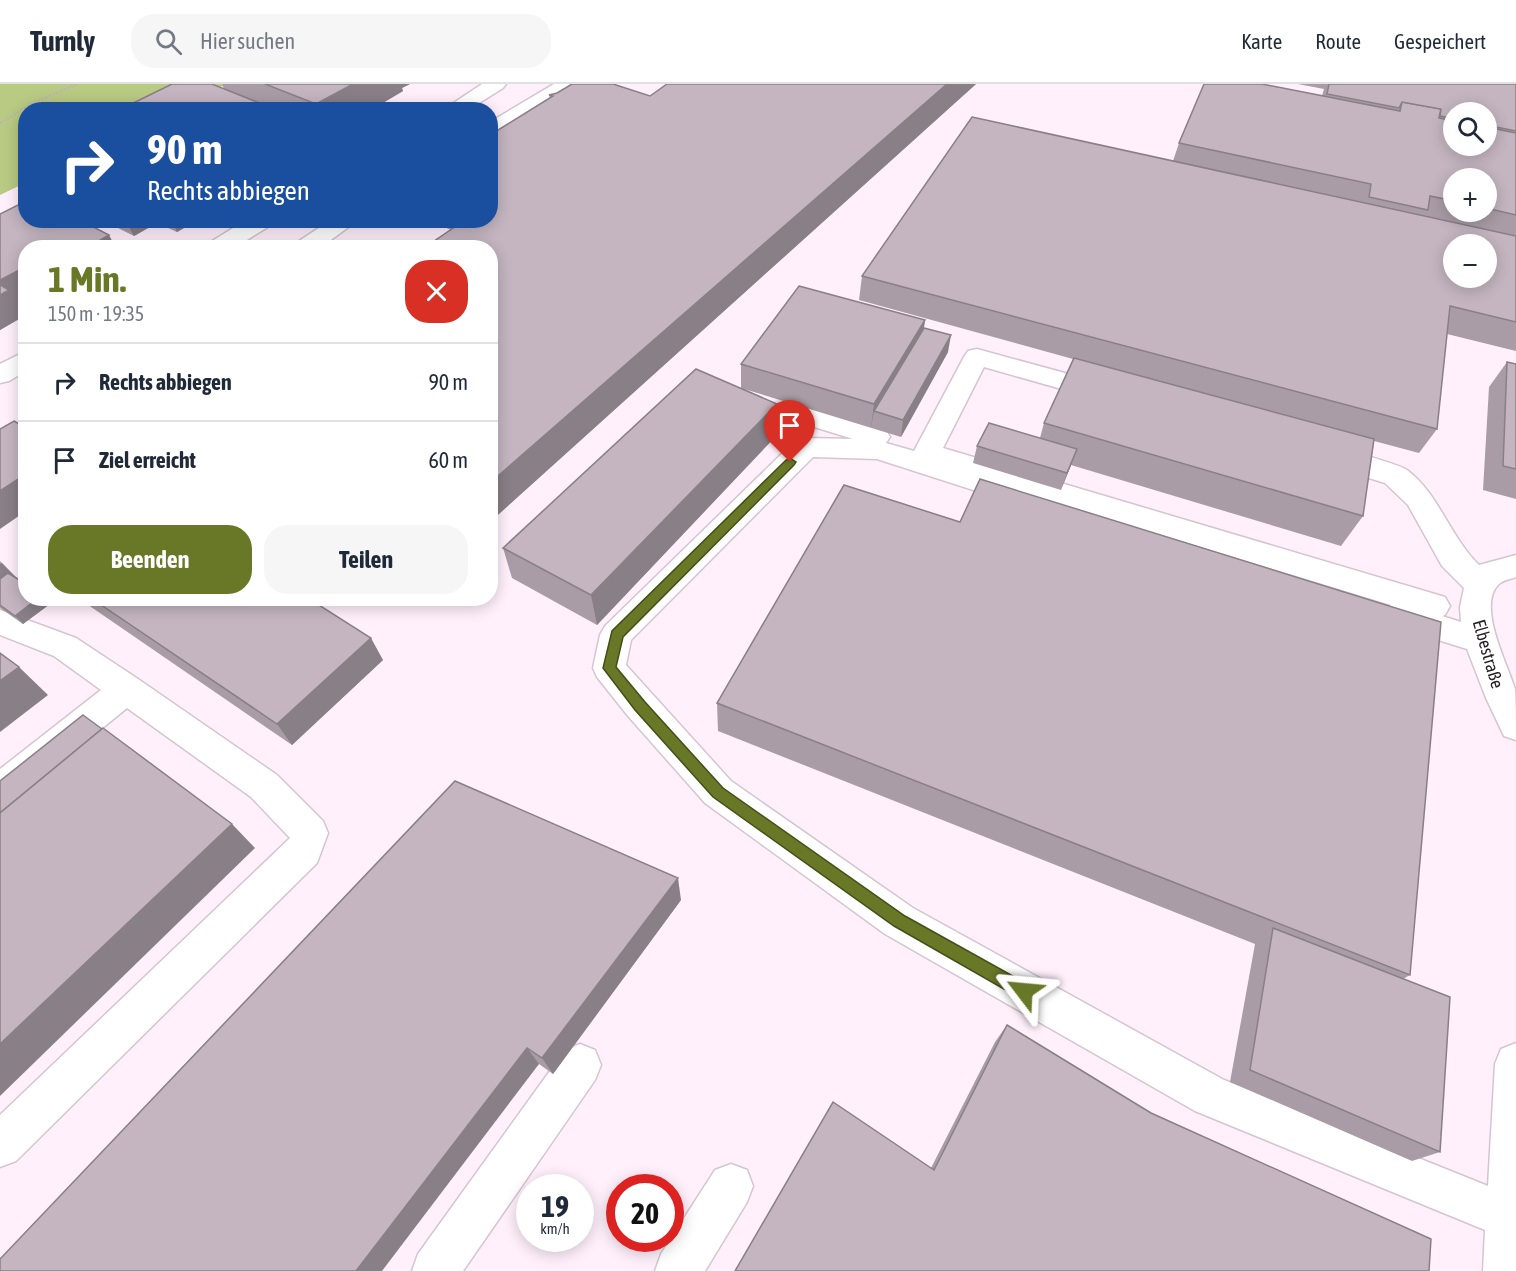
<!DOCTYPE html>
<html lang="de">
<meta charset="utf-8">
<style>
body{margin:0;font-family:"Asap Condensed",sans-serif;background:#f6f6f7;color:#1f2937;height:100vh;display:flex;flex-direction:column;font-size:22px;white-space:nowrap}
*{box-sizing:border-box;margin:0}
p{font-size:20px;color:#747a83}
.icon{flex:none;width:33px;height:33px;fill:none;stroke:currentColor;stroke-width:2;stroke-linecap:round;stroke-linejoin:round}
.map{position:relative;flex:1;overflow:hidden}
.panel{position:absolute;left:18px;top:156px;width:480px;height:366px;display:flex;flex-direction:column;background:#fff;border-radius:24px;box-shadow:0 3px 15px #0003}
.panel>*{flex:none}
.hud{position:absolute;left:18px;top:18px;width:480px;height:126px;border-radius:24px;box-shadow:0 3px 15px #0003;background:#1a4fa0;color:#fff;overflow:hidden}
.controls{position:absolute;left:1443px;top:18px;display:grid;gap:12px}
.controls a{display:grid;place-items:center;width:54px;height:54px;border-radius:50%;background:#fff;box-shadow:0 3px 15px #0003;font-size:30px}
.speed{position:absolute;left:516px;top:1090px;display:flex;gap:12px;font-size:30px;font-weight:700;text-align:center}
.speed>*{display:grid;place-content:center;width:78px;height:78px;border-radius:50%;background:#fff;box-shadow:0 3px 15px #0003;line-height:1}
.speed small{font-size:15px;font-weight:400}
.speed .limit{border:9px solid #d22;background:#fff;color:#111}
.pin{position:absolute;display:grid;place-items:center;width:51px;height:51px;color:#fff;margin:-62px -26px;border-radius:50% 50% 50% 0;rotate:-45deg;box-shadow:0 0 6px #0007}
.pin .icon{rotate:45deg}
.me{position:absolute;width:66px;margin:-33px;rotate:299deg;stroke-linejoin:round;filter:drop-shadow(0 0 4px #0008)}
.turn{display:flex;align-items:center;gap:21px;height:126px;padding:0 30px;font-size:27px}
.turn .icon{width:78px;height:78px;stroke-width:2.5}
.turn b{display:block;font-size:42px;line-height:51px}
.round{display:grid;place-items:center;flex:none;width:63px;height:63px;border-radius:24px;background:#f6f6f7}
.overview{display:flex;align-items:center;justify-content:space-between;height:102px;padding:0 30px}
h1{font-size:36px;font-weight:700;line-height:45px;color:#687826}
.button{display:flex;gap:12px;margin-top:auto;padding:12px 30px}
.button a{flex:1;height:69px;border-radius:24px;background:#687826;color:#fff;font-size:24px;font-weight:700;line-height:69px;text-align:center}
.button a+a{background:#f6f6f7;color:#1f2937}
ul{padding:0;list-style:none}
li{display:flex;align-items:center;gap:18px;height:78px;padding:0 30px;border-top:2px solid #e0e1e3}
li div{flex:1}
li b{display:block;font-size:22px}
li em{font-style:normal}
header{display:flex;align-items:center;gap:36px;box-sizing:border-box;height:84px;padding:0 30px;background:#fff;border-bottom:2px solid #e0e1e3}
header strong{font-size:28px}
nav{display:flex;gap:33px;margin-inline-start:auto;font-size:21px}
.search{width:420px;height:54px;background:#f6f6f7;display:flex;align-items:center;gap:15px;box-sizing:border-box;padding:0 21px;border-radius:24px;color:#747a83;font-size:22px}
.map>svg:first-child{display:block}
.forest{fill:#b9ca83}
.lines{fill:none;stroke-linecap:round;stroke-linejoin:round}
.minor-casing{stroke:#d4c5d1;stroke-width:3}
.path{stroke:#beb1bb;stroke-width:2;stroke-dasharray:2 2;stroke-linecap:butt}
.minor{fill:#fff;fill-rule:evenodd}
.wall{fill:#a99ca6;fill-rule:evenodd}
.shaded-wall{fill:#897f87}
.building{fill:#c4b5c1;stroke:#897f87;stroke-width:1.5;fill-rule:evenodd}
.route{fill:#687826;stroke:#444e19;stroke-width:1.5}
.labels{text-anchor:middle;stroke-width:4.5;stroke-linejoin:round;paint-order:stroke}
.street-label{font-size:18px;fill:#272126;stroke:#fff}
</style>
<header>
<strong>Turnly</strong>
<div class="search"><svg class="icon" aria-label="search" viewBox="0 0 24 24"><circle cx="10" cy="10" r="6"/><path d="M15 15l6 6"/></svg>Hier suchen</div>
<nav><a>Karte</a><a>Route</a><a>Gespeichert</a></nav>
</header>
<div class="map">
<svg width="1516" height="1187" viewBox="0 0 1516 1187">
<rect width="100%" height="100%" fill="#fff0fc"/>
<!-- forest -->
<polygon class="forest" points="0,0 227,0 175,25 26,26 25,99 0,111"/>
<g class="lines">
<!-- minor casing -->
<g class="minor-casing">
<g id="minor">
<polygon points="482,0 506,0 503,4 468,26 443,26"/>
<polygon points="554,0 577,0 574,4 497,51 490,53 490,38"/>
<polygon points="246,136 274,136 271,141 234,164 206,164 209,159"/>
<polygon points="331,136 358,136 320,164 293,164 296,159"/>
<path d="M977,265L1116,303L1120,309L1116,315L1107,318L984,283L943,364L1445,513L1450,522L1445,531L1442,532L1461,538L1460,523L1464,504L1442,482L1408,421L1385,399L1317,378L1313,371L1317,364L1327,361C1343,366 1395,378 1407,386C1439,410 1450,453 1479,481L1516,471V493C1511,495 1503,496 1499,500C1476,521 1508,581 1515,605C1516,620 1516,641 1516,656L1504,652L1486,614L1467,565L1387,540L1382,531L1387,522L1391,521L1037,413L1033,419L1023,422L877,375L813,373L631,556L626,581L731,697L913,824L1224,996L1488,1102L1495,980L1501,965L1516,959V1187H1483L1485,1146L1195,1027L885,850L705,719L628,632L597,593L593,584L600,551L605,542L796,356L806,354L853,355L795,337L792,331L795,325L805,322L886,346L890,353L886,359L914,367L964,273L968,267Z"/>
<polygon points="26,267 26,287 9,297 0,299 0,280"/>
<polygon points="0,526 76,554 138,595 277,691 323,737 328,749 317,779 16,1077 0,1083 0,1031 290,754 251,713 127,624 13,717 0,722 0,685 101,606 54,572 0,551"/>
<polygon points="580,960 595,966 601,981 595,996 463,1187 412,1187 418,1170 565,966"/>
<polygon points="731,1080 747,1086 753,1102 747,1118 705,1187 655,1187 661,1170 715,1086"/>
</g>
</g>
<!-- path -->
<polyline class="path" points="0,39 33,19 78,0"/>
<!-- minor -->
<use href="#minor" class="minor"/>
</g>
<!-- wall -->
<g class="wall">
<polygon points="222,0 410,0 402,4 403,7 371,26 119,26 224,5"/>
<polygon points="667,0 976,0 490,438 451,146 429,136 490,136 550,14 549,11 650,12"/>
<path d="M1298,0H1516V267L1447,250L1437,345L1419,369L1374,357L1363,432L1341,462L1071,381L1061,406L973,379L977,362L1040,354L1044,339L1073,275L859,216L862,192L1173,77L1179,59L1322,12L1324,5ZM1454,28H1486V62H1454ZM1454,94H1486V128H1454Z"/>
<polygon points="0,130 26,164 26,216 19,220 26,229 26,231 0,246"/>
<polygon points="102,136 198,136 177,148 157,139 134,152"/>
<polygon points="925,236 924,244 948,268 901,353 744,305 777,320 777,351 597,541 512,494 503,464 741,304 741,280"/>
<polygon points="1507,278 1516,280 1516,415 1483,406 1489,303"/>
<polygon points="0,477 17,494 26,514 45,514 50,520 23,540 0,524"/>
<polygon points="78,514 308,514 383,576 292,661"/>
<polygon points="717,619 1410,891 1403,895 1440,1068 1412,1077 1230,998 1255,860 718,647"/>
<polygon points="681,816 553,990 539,980 0,1187"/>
<polygon points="1007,941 1151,1029 735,1187 931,1084 995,958"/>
</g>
<!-- shaded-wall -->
<g class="shaded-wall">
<polygon points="353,0 410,0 402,4 403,7 371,26 318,26 316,20"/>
<polygon points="947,0 976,0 490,438 490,399"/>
<polygon points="125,136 156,136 157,139 134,152"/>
<polygon points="172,136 198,136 177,148"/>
<polygon points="109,151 116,164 87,164"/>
<polygon points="19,186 26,196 26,216 19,220 26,229 26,231 0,246 0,196"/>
<polygon points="925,236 921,261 874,327 871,344 874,320"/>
<polygon points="951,251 948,268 901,353 903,336"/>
<polygon points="777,320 777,351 597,541 591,511"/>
<polygon points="1077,365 1071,381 1061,406 1067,389"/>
<polygon points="26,390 26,427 0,445 0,407"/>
<polygon points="2,479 17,495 0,507 0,480"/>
<polygon points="38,514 45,514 50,520 23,540 15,532"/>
<polygon points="371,554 383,576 292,661 277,640"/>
<polygon points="19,583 48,611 0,648 0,597"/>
<polygon points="232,740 255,764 0,1012 0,960"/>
<polygon points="678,794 681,816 553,990 542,974"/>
<polygon points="527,964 539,980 382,1187 356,1187"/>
</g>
<!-- building -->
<g class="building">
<polygon points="172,0 212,0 277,26 119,26"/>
<polygon points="265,0 353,0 316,20"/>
<polygon points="572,0 613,0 650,12 667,0 947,0 490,399 490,164 424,164 465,136 490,136 490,51 553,12 549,11 557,9"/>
<polygon points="1204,0 1262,0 1400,27 1402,18 1441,25 1439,34 1454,37 1454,62 1486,62 1486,43 1516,49 1516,131 1486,124 1486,94 1454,94 1454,117 1430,112 1428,126 1369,113 1371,100 1179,59"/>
<polygon points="1329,0 1516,0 1516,47 1486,41 1486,28 1454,28 1454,35 1440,32 1441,25 1402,18 1399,24 1327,10"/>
<path d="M972,33L1516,152V238L1450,222L1437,345L862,192ZM1454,160H1486V194H1454Z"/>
<polygon points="26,117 26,136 80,136 109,151 87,164 26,164 26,189 19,186 0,196 0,130"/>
<polygon points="0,201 9,206 0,211"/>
<polygon points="799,202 925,236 874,320 741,280"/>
<polygon points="924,244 951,251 903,336 874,327"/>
<polygon points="1074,274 1374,355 1363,432 1044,339"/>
<polygon points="1507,278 1516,280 1516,385 1503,382"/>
<polygon points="696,285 777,320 591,511 503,464"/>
<polygon points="26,336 26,341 23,343 19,340"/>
<polygon points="14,337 26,344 26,390 0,407 0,345"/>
<polygon points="989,339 1077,365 1067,389 977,362"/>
<polygon points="980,395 1441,538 1410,891 717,619 844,401 960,438"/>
<polygon points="8,489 26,500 26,514 38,514 15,532 0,521 0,495"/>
<polygon points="91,514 308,514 371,554 277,640"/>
<polygon points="0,569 19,583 0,597"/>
<polygon points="83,631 102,645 0,729 0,697"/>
<polygon points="103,644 232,740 0,960 0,729"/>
<polygon points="455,697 678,794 542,974 527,964 356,1187 0,1187 0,1175"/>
<polygon points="1273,844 1450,913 1440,1068 1250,986"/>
<polygon points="1007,941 1151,1029 1431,1155 1429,1187 735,1187 833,1018 934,1086"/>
</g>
<!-- route -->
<polygon class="route" points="790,374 796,378 794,381 623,553 616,583 645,618 723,704 905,832 1029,901 1032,907 1029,913 1024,915 1018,913 894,842 713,713 635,626 603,584 612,547 786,376"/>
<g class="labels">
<!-- street labels -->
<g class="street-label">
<text transform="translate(1488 570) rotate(74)" y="6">Elbestraße</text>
</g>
</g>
</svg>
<div class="controls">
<a><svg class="icon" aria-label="search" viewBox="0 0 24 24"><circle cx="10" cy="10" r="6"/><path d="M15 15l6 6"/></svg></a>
<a>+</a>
<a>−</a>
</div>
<div class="speed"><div>19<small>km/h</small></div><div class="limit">20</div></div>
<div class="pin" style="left:790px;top:378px;background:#d93025"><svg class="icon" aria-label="arrive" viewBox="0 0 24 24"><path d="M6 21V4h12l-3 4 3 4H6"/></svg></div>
<svg class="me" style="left:1024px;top:907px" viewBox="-20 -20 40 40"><path d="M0-17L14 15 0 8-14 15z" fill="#687826" stroke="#fff" stroke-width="4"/></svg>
<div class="hud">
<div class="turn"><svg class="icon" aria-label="right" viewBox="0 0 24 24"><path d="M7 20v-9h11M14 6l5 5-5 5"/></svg><div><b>90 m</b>Rechts abbiegen</div></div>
</div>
<section class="panel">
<div class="overview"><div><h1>1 Min.</h1><p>150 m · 19:35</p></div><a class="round" style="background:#d93025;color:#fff"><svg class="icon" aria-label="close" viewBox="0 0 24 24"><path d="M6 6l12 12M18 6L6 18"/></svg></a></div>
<ul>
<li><svg class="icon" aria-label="right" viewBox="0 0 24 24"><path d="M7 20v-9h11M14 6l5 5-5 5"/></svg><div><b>Rechts abbiegen</b></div><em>90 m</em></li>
<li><svg class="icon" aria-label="arrive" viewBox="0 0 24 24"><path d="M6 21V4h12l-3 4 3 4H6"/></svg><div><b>Ziel erreicht</b></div><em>60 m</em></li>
</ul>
<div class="button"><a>Beenden</a><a>Teilen</a></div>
</section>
</div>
